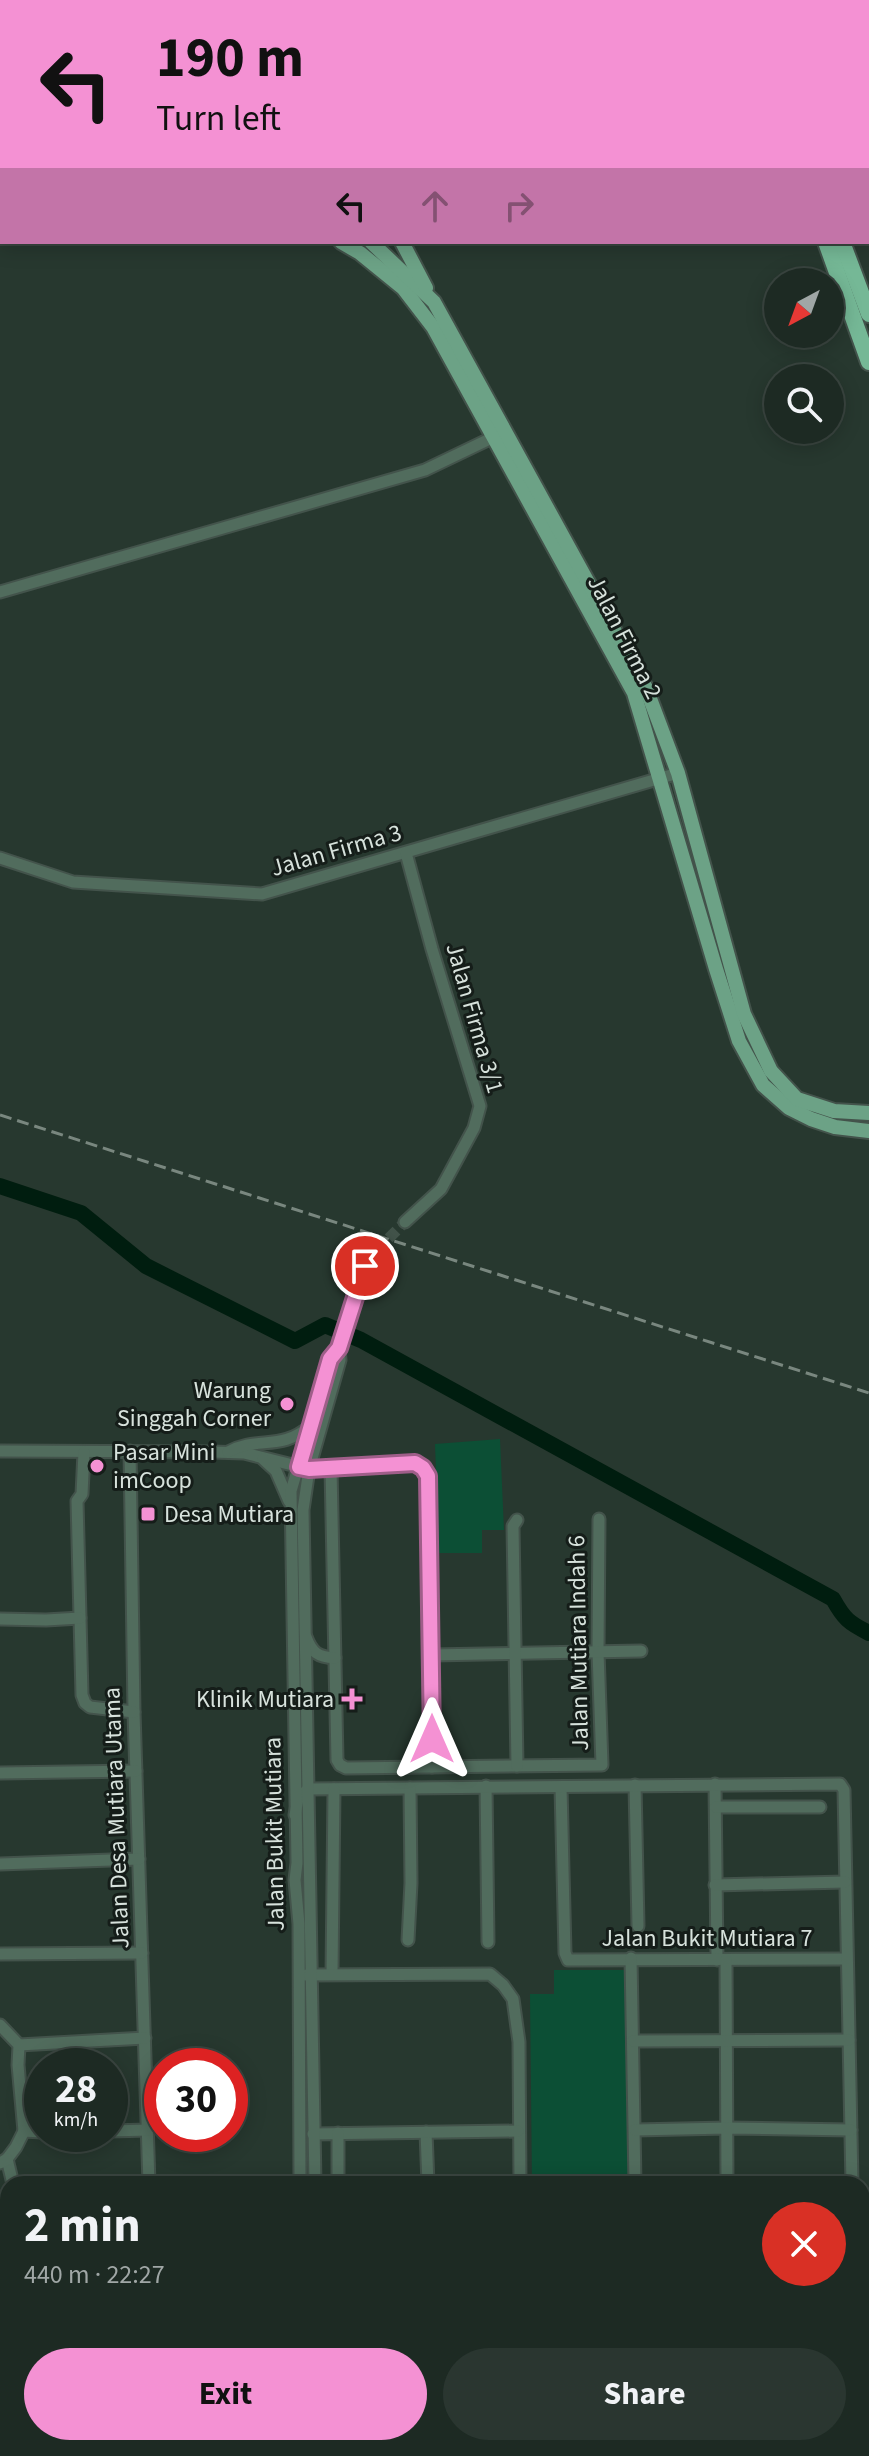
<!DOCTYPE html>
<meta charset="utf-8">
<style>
body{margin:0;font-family:"Source Sans 3",sans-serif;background:#2a3630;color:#f1f3f6;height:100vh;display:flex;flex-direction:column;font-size:30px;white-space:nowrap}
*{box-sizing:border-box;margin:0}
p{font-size:26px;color:#a0a7a6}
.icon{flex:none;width:44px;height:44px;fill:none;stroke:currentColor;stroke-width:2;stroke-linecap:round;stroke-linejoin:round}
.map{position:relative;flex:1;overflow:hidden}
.drawer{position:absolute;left:0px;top:2176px;width:870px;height:280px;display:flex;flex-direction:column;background:#1d2a23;border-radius:24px 24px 0 0;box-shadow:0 4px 20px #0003,0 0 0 2px #3b4641}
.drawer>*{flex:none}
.hud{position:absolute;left:0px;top:0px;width:870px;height:244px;box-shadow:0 4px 20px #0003,0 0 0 2px #3b4641;background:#f491d3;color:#111;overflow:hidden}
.needle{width:52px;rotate:221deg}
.controls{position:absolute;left:764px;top:268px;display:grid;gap:16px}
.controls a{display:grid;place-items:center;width:80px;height:80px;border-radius:50%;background:#1d2a23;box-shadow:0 4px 20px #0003,0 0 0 2px #3b4641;font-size:40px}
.speed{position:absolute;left:24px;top:2048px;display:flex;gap:16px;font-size:40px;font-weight:700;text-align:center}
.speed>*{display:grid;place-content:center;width:104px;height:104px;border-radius:50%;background:#1d2a23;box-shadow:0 4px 20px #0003,0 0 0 2px #3b4641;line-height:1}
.speed small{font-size:20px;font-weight:400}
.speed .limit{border:12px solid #d22;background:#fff;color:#111}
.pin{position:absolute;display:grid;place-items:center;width:68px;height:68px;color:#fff;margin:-34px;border:4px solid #fff;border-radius:50%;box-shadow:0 2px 8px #0007}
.me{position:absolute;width:88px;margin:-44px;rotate:0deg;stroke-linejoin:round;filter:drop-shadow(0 0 6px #0008)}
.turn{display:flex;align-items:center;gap:28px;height:168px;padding:0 24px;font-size:36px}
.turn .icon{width:104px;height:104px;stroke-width:2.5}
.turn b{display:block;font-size:56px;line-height:68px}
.lanes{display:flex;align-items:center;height:76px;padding:0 24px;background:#0003;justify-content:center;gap:40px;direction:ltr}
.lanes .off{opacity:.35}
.round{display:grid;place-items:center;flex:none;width:84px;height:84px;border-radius:42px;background:#2a3630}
.headline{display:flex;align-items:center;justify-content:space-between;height:136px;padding:0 24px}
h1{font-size:48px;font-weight:700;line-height:60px}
.action{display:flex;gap:16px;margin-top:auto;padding:16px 24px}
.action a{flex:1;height:92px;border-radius:48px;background:#f491d3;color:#111;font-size:32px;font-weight:700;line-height:92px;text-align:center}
.action a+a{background:#2a3630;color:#f1f3f6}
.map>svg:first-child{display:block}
.green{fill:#0c4f35}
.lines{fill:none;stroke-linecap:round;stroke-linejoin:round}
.river{stroke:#001d0f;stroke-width:16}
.minor-tunnel{stroke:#415249;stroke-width:11;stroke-dasharray:11 5.5;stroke-linecap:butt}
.minor-casing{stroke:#43534b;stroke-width:15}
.major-casing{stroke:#43534b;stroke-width:18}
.highway-casing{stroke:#43534b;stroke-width:20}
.minor{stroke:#516c5d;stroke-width:11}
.major{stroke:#6ca286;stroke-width:14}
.highway{stroke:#75b896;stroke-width:16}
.rail{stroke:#79877f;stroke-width:3;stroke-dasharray:12 6;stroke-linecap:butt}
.route-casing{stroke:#9f5e89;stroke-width:20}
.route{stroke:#f491d3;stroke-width:14}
.poi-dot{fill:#f491d3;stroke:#151d19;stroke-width:3}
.labels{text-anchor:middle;stroke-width:6;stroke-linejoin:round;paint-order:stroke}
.street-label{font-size:24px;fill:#d7e2dc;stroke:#151d19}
.poi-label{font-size:24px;fill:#d7e2dc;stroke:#151d19;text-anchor:end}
</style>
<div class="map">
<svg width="869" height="2456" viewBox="0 0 869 2456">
<rect width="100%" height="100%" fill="#27382f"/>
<!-- green -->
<g class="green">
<polygon points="500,1439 504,1530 482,1530 482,1553 439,1553 435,1444"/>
<polygon points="554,1970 628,1970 630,2184 532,2184 530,1994 554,1994"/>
</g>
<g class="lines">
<!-- river -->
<path class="river" d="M0,1186L81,1213L146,1266L295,1341L325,1325L361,1340L833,1599C844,1619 849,1623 869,1633"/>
<!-- minor-tunnel -->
<polyline class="minor-tunnel" points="377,1250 405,1222"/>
<!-- minor casing -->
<g class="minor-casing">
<g id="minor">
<polyline points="0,592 425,470 498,435"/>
<polyline points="0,858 73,882 262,894 678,773"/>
<polyline points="405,1222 441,1189 474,1128 480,1106 432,949 406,853"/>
<polyline points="0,1451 212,1452 244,1453 309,1469 415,1463 423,1468 428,1476 432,1767"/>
<polyline points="130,1451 134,1712 149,2184"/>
<polyline points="84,1452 82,1494 77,1501 82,1695 85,1703 90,1707 134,1712"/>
<path d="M228,1452C257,1436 282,1451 310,1426"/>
<polyline points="263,1459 276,1471 289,1501"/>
<polyline points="331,1468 337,1760 340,1765 346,1768 602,1765 598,1652 599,1519"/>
<polyline points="0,1619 46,1620 80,1618"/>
<path d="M306,1637C312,1653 318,1657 335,1658"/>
<polyline points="432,1655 641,1651"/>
<polyline points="517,1766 513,1526 517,1520"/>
<polyline points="0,1773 136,1771"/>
<polyline points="715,1784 717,1960"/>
<polyline points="635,1785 638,1926"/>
<polyline points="486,1786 488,1942"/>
<polyline points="561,1787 565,1953 568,1960 846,1959"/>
<polyline points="716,1807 820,1807"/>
<polyline points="295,1815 298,1799 308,1789 840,1784 844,1790 852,2184"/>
<polyline points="0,1864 139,1859"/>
<polyline points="715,1885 845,1882"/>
<polyline points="408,1940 411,1883 410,1788"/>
<polyline points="0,1954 142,1953"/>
<polyline points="631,1958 635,2184"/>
<polyline points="726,1960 727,2184"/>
<polyline points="332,1974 334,1789"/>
<polyline points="306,1975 490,1974 503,1985 513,1999 519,2042 520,2184"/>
<polyline points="0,2025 19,2045 18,2065 24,2131 42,2132"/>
<polyline points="633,2041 849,2040"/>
<polyline points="19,2045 145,2038"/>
<polyline points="635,2130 727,2128 851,2130"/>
<polyline points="110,2131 148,2130"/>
<polyline points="426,2132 428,2184"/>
<polyline points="313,2134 518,2131"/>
<polyline points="7,2159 16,2147 24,2131"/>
<polyline points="0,2163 7,2159 13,2184"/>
<polyline points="300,2184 299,1924 295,1880 297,1863 291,1491 330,1359 339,1348"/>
<polyline points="315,2184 303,1510 309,1469 340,1360 339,1348 365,1266 377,1250"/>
<polyline points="338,2184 338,2133"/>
<polyline points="113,2448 119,2456"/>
<polyline points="305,2448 305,2456"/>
<polyline points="321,2448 321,2456"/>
<polyline points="525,2448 525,2456"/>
<polyline points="856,2448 857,2456"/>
<polyline points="337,2456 337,2448"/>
<polyline points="435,2456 435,2448"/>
</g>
</g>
<!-- major casing -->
<g class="major-casing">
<g id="major">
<polyline points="0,176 2,176"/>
<polyline points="341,242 360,253 403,288 433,327 634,693 716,969 739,1041 763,1085 789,1108 811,1119 835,1127 869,1131"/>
<polyline points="371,242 434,302 646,688 678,773 744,1014 771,1071 797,1099 834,1111 869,1113"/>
<polyline points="402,242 426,288"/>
</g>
</g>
<!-- highway casing -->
<g class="highway-casing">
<g id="highway">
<polyline points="702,0 703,2"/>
<polyline points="732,0 733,2"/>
<polyline points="749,0 749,2"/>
<polyline points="826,242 869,362"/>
<polyline points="842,242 869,314"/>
</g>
</g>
<!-- minor -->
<use href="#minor" class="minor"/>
<!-- major -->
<use href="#major" class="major"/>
<!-- highway -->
<use href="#highway" class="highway"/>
<!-- rail -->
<polyline class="rail" points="0,1115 869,1393"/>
</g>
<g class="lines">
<!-- route casing -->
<g class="route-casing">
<polyline id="route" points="365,1266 339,1348 330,1359 299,1467 309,1469 415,1463 423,1468 428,1476 432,1739"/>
</g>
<!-- route -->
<use href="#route" class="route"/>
</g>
<!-- markers -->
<g class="poi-dot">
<circle cx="287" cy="1404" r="8"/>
<circle cx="97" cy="1466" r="8"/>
<rect x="140" y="1506" width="16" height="16" rx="4"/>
<path d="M348 1687h8v8h8v8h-8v8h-8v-8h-8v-8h8z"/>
</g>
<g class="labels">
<!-- street labels -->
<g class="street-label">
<text transform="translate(625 637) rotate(63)" y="8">Jalan Firma 2</text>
<text transform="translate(336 850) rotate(-16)" y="8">Jalan Firma 3</text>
<text transform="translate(475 1018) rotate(74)" y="8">Jalan Firma 3/1</text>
<text transform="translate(578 1643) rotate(-91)" y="8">Jalan Mutiara Indah 6</text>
<text transform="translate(116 1818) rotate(-92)" y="8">Jalan Desa Mutiara Utama</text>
<text transform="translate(274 1834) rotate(-91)" y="8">Jalan Bukit Mutiara</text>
<text x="707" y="1946">Jalan Bukit Mutiara 7</text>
</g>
<!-- poi labels -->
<g class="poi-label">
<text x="271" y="1398">Warung<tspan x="271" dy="28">Singgah Corner</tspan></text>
<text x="113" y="1460" text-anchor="start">Pasar Mini<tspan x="113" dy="28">imCoop</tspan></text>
<text x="164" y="1522" text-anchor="start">Desa Mutiara</text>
<text x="334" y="1707">Klinik Mutiara</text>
</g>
</g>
</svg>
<div class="controls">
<a><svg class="needle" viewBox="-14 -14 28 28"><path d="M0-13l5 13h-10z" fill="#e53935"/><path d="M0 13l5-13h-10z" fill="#a0a7a6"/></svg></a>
<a><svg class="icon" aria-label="search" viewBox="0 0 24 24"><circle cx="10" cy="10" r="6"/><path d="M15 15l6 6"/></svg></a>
</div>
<div class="speed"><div>28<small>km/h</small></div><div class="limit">30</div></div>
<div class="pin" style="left:365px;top:1266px;background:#d93025"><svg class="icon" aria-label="arrive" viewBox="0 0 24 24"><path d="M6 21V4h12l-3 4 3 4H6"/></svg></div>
<svg class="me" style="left:432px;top:1739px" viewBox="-20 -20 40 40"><path d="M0-17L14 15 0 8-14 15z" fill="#f491d3" stroke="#fff" stroke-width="4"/></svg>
<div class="hud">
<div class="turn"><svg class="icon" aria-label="left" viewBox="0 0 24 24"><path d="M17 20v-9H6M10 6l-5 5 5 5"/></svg><div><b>190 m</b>Turn left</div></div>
<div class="lanes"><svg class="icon" aria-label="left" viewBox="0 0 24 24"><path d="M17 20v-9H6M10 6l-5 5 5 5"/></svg><svg class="icon off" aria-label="ahead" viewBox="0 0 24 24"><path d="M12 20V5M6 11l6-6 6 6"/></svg><svg class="icon off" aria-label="right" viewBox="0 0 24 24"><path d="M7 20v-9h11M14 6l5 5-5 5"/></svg></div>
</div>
<section class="drawer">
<div class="headline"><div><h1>2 min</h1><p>440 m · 22:27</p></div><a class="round" style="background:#d93025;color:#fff"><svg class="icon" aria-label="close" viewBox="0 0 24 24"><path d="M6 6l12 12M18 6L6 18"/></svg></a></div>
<div class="action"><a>Exit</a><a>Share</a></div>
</section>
</div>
